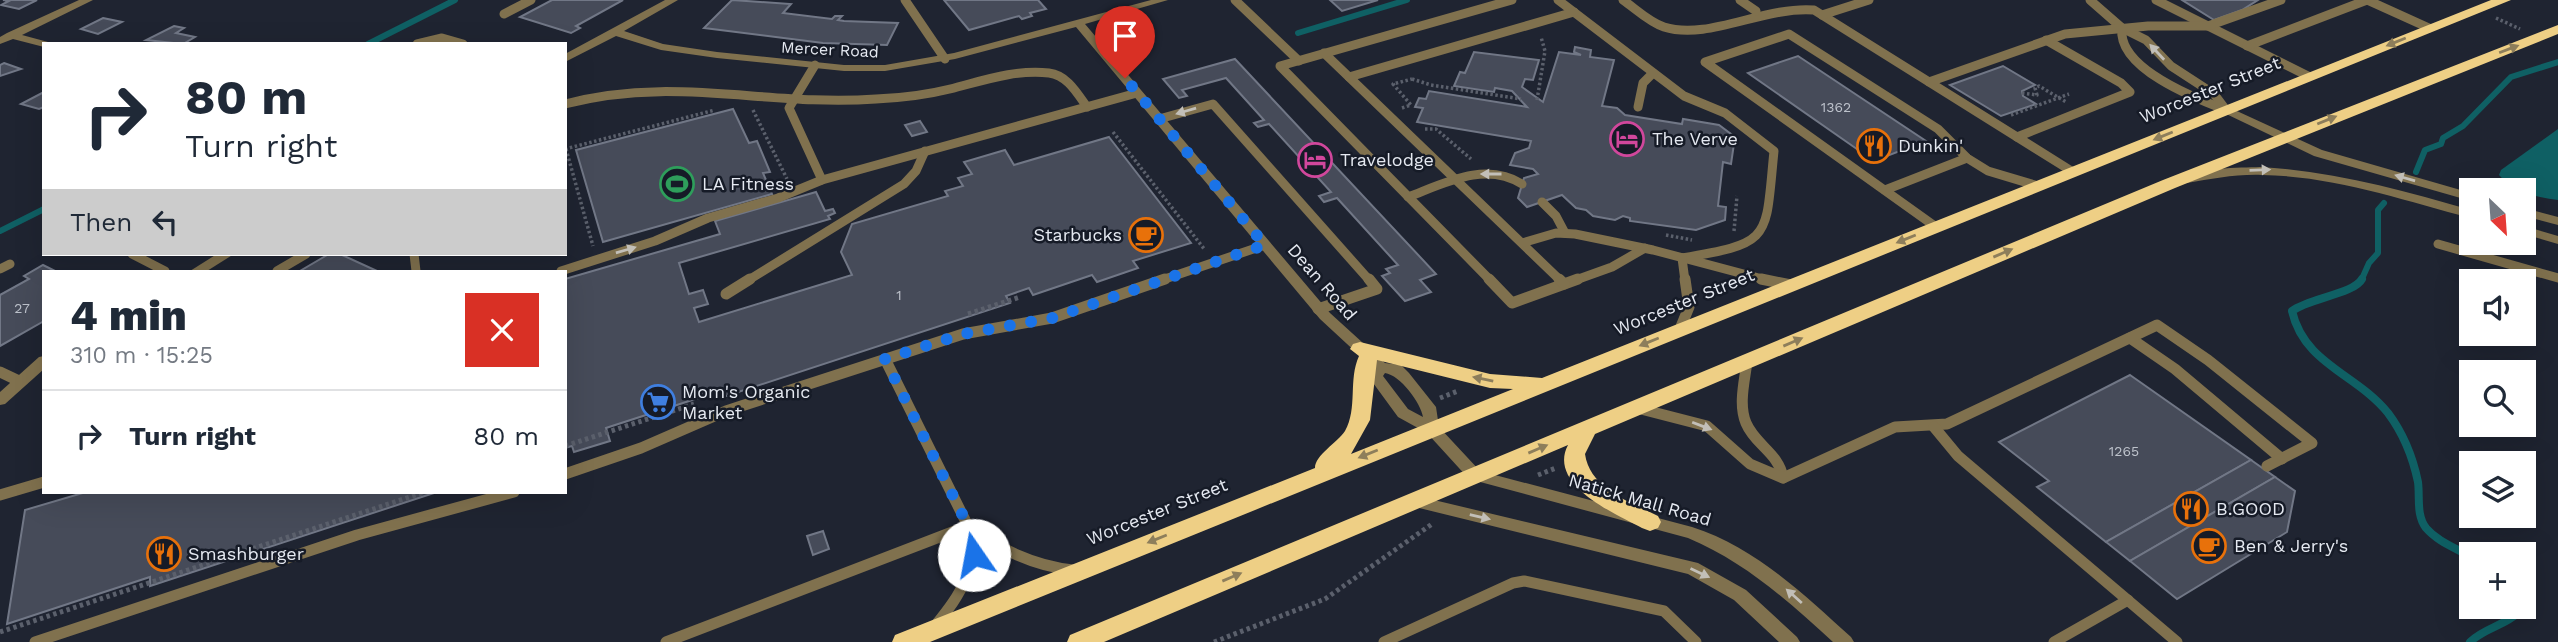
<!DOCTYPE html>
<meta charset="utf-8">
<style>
body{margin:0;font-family:"Work Sans",sans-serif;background:#f6f6f7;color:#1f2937;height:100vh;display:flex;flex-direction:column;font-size:26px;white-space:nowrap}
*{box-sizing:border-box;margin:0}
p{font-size:23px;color:#747a83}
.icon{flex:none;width:38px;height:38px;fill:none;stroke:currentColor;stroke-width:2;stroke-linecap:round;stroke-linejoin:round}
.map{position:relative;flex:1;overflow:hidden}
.drawer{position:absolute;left:42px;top:270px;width:525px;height:224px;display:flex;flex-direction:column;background:#fff;border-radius:0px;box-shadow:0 7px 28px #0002}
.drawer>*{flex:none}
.hud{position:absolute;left:42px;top:42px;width:525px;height:214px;border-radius:0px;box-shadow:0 7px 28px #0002;background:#fff;color:#1f2937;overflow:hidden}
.needle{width:46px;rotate:155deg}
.fabs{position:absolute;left:2459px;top:178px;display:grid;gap:14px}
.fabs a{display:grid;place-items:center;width:77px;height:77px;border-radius:0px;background:#fff;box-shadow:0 7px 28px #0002;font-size:35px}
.pin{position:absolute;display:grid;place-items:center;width:60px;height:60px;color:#fff;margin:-72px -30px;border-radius:50% 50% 50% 0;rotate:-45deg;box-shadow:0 0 7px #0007}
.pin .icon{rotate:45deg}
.me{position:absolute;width:77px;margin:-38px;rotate:348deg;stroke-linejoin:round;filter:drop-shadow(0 0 5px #0008)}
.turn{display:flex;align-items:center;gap:24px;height:147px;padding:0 28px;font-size:32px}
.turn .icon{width:91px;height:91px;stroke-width:2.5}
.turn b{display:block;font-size:49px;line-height:60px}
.then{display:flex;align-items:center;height:66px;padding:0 28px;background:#0003;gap:14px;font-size:26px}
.round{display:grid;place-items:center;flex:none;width:74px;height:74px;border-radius:0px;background:#f6f6f7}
.overview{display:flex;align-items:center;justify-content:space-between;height:119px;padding:0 28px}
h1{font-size:42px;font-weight:800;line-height:52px}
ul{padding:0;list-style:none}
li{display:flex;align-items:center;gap:21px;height:91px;padding:0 28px;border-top:2px solid #e0e1e3}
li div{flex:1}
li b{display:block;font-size:26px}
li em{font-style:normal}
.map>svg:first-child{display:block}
.water{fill:#0f6064}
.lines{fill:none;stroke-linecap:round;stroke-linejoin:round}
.stream-far1{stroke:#0f6064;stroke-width:6}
.stream{stroke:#0f6064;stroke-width:8}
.building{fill:#464b59;stroke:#717786;stroke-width:2}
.path-far1{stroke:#5b606c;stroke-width:3.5;stroke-dasharray:2.5 2.5;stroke-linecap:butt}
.path{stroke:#5b606c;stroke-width:5;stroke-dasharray:3.5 3.5;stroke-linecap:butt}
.service-far1{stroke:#80714e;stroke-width:9}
.service{stroke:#80714e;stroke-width:11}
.minor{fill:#80714e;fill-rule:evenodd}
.trunk{fill:#eecf85;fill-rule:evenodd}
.oneway{fill:#8d7e5b}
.oneway2{fill:#c2bfb8}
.route{stroke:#1a73e8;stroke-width:12;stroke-dasharray:0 21.6}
.labels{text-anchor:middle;stroke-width:5;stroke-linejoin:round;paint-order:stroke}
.number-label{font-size:14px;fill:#bdc2cb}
.far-street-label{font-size:16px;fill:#e5e9f1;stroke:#161b27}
.street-label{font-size:18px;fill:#e5e9f1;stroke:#161b27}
.poi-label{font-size:18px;fill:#e5e9f1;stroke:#161b27;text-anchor:start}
</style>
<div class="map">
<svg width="2558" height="642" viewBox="0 0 2558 642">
<rect width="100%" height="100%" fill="#1f2431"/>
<!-- water -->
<path class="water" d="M2558,129V200C2536,197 2514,193 2499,175L2501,170Z"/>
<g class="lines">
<!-- stream-far1 -->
<g class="stream-far1">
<polyline points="1298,33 1407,0"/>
<polyline points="368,44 455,0"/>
<polyline points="2416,172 2425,150 2441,144 2443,138 2463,126 2511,77 2558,62"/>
<polyline points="0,231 44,209"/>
<polyline points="2361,281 2369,263 2378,253 2378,210 2384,203"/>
</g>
<!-- stream -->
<g class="stream">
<path d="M2362,279C2354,294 2309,298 2292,311C2304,364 2357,374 2388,413C2403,433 2413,458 2418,482C2420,497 2416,515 2426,528C2438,542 2456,548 2471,557"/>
<path d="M2470,642C2484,628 2504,626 2519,612V607"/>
</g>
</g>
<!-- building -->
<g class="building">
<polygon points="3,0 37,0 19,9 1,5 9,1"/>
<polygon points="552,0 623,0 576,26 580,28 571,33 520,17"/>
<polygon points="732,0 791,4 783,13 832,19 835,16 842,16 838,20 844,21 898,23 887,45 823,43 704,28"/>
<polygon points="944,0 1038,0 1046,9 1030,13 1032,16 1022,19 1019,16 969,30"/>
<polygon points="1330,0 1378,0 1342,11"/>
<polygon points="2182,0 2258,0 2242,10 2214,20"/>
<polygon points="103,18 122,22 98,34 81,29"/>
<polygon points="174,26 184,28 176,33 195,37 183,44 146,40"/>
<polygon points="1575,47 1591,50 1590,57 1614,60 1602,106 1617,108 1625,115 1682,124 1683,119 1719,125 1735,137 1731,164 1723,162 1718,206 1726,207 1725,220 1696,230 1630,221 1630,218 1623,216 1615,220 1593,216 1586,210 1576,208 1562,195 1527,207 1518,198 1524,178 1538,174 1533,169 1510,165 1515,153 1529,148 1531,141 1417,122 1423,108 1415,107 1419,98 1426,99 1429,91 1527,107 1512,91 1495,88 1494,92 1454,86 1460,72 1465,73 1474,52 1539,60 1533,80 1525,79 1522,87 1543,102 1559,52 1581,55 1574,52"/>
<polygon points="1798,56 1926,141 1874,161 1748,73"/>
<polygon points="1235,59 1436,274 1420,280 1431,292 1405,301 1382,276 1390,273 1386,269 1398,265 1337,198 1324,202 1319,196 1331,192 1269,124 1258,127 1254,123 1264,120 1226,78 1182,90 1187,96 1179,98 1163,79"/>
<polygon points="4,63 21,69 0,76 0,65"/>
<polygon points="2003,66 2035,85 2022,91 2023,96 2036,104 2001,116 1950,85"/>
<polygon points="44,92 44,107 39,109 21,104"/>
<polygon points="733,109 749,143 757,141 770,172 763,173 772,194 603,242 576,150"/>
<polygon points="920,121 927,132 912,136 905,125"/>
<polygon points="1109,137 1191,243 1133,261 1138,268 1097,282 1092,275 1033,295 1029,288 1006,296 1010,303 723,397 720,391 606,428 610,441 574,452 572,446 565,448 565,279 720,234 715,221 816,192 825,211 833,209 835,213 828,216 830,219 679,263 689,294 703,290 708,304 694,308 699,322 852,275 841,252 852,224 948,196 945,191 963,186 958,178 972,174 964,162 1005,150 1014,165"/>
<polygon points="329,254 340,254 377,271 300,271"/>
<polygon points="43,265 55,271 44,271 44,321 0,346 0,295 29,279 24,276"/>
<polygon points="2130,375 2251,460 2106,542 2037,487 2049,481 1999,442"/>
<polygon points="2251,460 2275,477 2130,561 2106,542"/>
<polygon points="2275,477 2295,491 2287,532 2177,599 2130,561"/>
<polygon points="86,492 437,492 150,586 150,577 7,624 25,510"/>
<polygon points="823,531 829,549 813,555 807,536"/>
</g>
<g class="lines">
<!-- path-far1 -->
<g class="path-far1">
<polyline points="2496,18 2520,29"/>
<polyline points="1412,79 1431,85 1521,99"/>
<polyline points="2022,93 2037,95 2035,88 2039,86 2066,102"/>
<polyline points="1537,100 1545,51 1541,37"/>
<polyline points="1402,108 1411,105 1393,84 1412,79"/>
<polyline points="753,110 787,179"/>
<polyline points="2011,115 2069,94"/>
<polyline points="1425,129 1436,129 1471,159"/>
<polyline points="1113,132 1205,250"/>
<polyline points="565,149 715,110"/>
<polyline points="566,149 593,246"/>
<polyline points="1734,231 1737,196"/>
<polyline points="1666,235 1692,240"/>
</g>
<!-- path -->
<g class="path">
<polyline points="968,314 1020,297"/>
<polyline points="1440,398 1458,391"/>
<polyline points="565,446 694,404"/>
<polyline points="1538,475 1556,468"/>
<polyline points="0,632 425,492"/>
<polyline points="1214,642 1325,599 1432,524"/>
</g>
<!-- service-far1 -->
<g class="service-far1">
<polyline points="905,0 945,59"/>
<polyline points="1235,0 1299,61"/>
<path d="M1558,0L1684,96L1725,113L1774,151C1765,239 1774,243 1682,258"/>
<path d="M1623,0C1636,9 1649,22 1664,27C1708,41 1764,6 1814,10L2073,172"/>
<polyline points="1740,0 1756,11"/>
<polyline points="2090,0 2122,28 2146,40 2171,66 2214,94 2226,110"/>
<polyline points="2156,0 2308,76"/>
<polyline points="2367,0 2429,28"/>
<polyline points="504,14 531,0"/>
<polyline points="1822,15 1869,0"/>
<path d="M2122,28C2117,68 2194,98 2226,110"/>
<polyline points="417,44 442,38 463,44"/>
<polyline points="2247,46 2367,0"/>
<polyline points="1324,53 1561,281"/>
<polyline points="815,65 789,108 822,180"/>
<polyline points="1349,77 1574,12"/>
<polyline points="1929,82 2065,34 2148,26 2208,26 2281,0"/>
<path d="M565,104C674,75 768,107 876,99C901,98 926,95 950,89C982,81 1015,69 1049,73C1067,75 1077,93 1087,107"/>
<polyline points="1638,107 1643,83 1653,73"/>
<polyline points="1159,119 1213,104 1370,281"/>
<polyline points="2017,137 2130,92 2121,83 2046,40"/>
<polyline points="1885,190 1967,158"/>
<path d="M1408,197C1445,183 1485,161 1522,184"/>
<polyline points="1542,202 1556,216 1565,233"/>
<polyline points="1936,227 1705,62 1789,34 1938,129 1967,158 1988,171 2038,186"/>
<polyline points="1522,243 1556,233 1575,234 1653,250 1770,281"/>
<polyline points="2438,244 2558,278"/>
<polyline points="132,254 165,271"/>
<polyline points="414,254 416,271"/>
<polyline points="1682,258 1685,281"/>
<polyline points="0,269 10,264"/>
<polyline points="277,271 306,254"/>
<polyline points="561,271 655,241 708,218 778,198 822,180 1137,93"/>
<polyline points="747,281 904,184 916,171 925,151"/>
<polyline points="1159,281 1265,245"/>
<polyline points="1491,281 1280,66 1512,0"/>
<polyline points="1573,281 1612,267 1645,248"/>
</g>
<!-- service -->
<g class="service">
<polyline points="1489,279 1512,303 1578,279"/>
<polyline points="1559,279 1564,284"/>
<polyline points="1761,279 1791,285"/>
<polyline points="726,294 750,279"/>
<polyline points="1318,309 1377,289 1369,279"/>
<polyline points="1680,329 1689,307 1685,279"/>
<polyline points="2130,338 2175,369 2282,459"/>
<path d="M885,359L968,526C976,572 963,591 935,626"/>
<path d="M1747,361C1745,380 1738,404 1746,423C1755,445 1779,453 1783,478"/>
<polyline points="0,372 19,381"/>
<polyline points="1637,408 1707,426 1750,464 1783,478 1895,427 1947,424 2157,325 2208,360 2312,443 2267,466"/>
<polyline points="1934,427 1958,456 2177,642"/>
<polyline points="565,474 641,448 726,411 963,334 1052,318 1165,279"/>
<polyline points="0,495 44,482"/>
<path d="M968,526C1000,549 1033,566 1073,570"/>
<polyline points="35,642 357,535 514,492"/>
<polyline points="666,642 968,526"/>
<polyline points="1384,642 1513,583 1524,581 1664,611 1696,642"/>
<polyline points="2054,642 2128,600"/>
</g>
<!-- minor -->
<g class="minor">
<polygon points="79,0 93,0 22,35 48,42 49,44 44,44 44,47 13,39 0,44 0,37 7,33"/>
<path d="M665,0H678L624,31L663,44L717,52L844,65H885L954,53L1151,0H1168L1085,24L1330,313L1385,363L1401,365L1409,373L1436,407L1439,427L1480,471L1692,527C1755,547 1803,594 1851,637L1854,642H1833C1788,601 1745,562 1688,538L1469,479L1427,433L1398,417L1368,376L1373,368L1320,319L1076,27L955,59L885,71H844L717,58L661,50L616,36L565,62V54ZM1385,373C1400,375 1421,403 1423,417L1408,409L1383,376Z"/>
<polygon points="2226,106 2322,150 2471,193 2471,201 2314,156 2222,112 2222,108"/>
<path d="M2260,167C2333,171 2401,190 2471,210V218C2402,200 2334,176 2262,175C2236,174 2212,179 2187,183L2181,179C2196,167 2240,168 2260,167Z"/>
<polygon points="2524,208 2558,217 2558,225 2524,216"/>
<polygon points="2524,226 2558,236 2558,244 2524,234"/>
<polygon points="217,254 234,254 207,271 190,271"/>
<polygon points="44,356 44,369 5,404 0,405 0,392 39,357"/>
<polygon points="1413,495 1698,563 1746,590 1797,637 1800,642 1779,642 1734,600 1688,574 1407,505 1405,501 1407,497"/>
</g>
<!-- trunk -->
<g class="trunk">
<path d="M2491,0H2511L930,642H892L895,635L1315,468C1315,455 1337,443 1345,431C1358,408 1348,380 1359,356L1350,349L1353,344L1360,342L1490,374L1542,378ZM1377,360L1490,388L1513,389L1351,454L1370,420Z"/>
<path d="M2558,25V34L2175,188L1595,434L1585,454C1590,489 1630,502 1658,516L1661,522L1658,528L1650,531L1642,528C1616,514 1547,485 1568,445L1104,642H1067L1070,635L2163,180Z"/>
</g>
</g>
<!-- one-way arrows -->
<defs><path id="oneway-solid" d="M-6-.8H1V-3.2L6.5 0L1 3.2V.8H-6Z" transform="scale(1.75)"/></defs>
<g class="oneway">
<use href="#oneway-solid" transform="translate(2396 42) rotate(158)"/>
<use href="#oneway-solid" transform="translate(2509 49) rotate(-21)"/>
<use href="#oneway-solid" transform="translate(2327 120) rotate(-22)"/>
<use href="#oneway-solid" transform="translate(2163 136) rotate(158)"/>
<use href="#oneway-solid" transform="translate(1906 239) rotate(158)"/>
<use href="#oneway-solid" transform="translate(2003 253) rotate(-23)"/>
<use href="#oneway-solid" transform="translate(1649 342) rotate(158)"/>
<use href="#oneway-solid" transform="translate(1793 342) rotate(-23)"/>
<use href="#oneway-solid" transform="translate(1483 379) rotate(-168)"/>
<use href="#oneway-solid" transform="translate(1538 449) rotate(-23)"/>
<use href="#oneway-solid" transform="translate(1368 454) rotate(158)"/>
<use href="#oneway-solid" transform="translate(1157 539) rotate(158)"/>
<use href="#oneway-solid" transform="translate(1232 577) rotate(-23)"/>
</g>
<g class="oneway2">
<use href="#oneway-solid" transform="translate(2157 52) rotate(-133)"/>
<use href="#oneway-solid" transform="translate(1186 111) rotate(164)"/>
<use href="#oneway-solid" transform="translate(2260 170) rotate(-2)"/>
<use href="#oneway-solid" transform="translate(1491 174) rotate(180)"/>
<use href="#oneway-solid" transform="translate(2405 178) rotate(-164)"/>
<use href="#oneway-solid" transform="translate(626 250) rotate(-16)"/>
<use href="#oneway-solid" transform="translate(1702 426) rotate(21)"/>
<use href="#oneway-solid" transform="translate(1480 517) rotate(13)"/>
<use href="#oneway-solid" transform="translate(1700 573) rotate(25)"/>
<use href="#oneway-solid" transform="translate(1794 596) rotate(-138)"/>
</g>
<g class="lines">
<!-- route -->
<polyline class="route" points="974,555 968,526 885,359 963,334 1052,318 1265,245 1125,78"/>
</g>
<!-- icons -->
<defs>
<g id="hotel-ring" transform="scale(1.75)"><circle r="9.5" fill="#161b27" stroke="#d1479c" stroke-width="1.5"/><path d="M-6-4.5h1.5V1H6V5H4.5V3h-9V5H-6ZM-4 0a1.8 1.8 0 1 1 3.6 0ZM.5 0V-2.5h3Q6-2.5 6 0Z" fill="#d1479c"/></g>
<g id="restaurant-ring" transform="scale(1.75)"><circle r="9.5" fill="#161b27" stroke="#e8710a" stroke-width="1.5"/><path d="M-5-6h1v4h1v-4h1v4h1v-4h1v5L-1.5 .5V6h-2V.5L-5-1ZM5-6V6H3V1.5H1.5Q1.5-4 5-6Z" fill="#e8710a"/></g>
<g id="stadium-ring" transform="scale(1.75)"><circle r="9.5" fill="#161b27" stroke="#2e9e5b" stroke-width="1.5"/><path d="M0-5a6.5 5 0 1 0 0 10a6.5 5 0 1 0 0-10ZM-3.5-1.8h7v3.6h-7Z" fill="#2e9e5b"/></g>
<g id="cafe-ring" transform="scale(1.75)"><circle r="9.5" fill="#161b27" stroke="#e8710a" stroke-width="1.5"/><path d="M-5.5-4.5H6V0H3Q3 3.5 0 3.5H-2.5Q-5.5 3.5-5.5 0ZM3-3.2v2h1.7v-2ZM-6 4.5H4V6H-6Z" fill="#e8710a"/></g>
<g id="supermarket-ring" transform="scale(1.75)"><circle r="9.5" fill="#161b27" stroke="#3f7fe0" stroke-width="1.5"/><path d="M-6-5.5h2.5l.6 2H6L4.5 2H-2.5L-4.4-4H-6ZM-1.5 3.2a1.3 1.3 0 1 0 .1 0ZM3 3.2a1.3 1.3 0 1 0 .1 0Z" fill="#3f7fe0"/></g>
</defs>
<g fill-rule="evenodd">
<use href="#hotel-ring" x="1627" y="139"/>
<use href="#restaurant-ring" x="1874" y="146"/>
<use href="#hotel-ring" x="1315" y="160"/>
<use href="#stadium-ring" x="677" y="184"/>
<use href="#cafe-ring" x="1146" y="235"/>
<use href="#supermarket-ring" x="658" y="402"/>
<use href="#restaurant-ring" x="2191" y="509"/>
<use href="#cafe-ring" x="2209" y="546"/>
<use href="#restaurant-ring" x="164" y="554"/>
</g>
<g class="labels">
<!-- number labels -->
<g class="number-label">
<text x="1836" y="112">1362</text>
<text x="899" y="300">1</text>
<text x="22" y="313">27</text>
<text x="2124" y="456">1265</text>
</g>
<!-- far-street labels -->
<g class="far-street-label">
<text transform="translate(830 49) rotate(3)" y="6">Mercer Road</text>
</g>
<!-- street labels -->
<g class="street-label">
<text transform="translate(2210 90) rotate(-22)" y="6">Worcester Street</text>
<text transform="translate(1322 282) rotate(49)" y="6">Dean Road</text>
<text transform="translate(1684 302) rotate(-22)" y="6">Worcester Street</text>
<text transform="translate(1640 500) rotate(16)" y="6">Natick Mall Road</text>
<text transform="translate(1157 512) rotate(-22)" y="6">Worcester Street</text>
</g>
<!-- poi labels -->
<g class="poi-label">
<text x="1652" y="145">The Verve</text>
<text x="1898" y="152">Dunkin'</text>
<text x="1340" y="166">Travelodge</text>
<text x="702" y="190">LA Fitness</text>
<text x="1122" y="241" text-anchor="end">Starbucks</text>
<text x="682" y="398">Mom's Organic<tspan x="682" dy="21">Market</tspan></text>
<text x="2216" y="515">B.GOOD</text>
<text x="2234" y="552">Ben &amp; Jerry's</text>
<text x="188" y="560">Smashburger</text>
</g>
</g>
</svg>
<div class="fabs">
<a><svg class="needle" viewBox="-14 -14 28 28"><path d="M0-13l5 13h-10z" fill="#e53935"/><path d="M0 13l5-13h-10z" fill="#747a83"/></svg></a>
<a><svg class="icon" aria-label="sound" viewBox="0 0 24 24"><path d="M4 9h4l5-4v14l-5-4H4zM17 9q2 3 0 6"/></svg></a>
<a><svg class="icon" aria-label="search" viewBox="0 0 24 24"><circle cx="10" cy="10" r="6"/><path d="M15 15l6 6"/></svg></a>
<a><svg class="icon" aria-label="layers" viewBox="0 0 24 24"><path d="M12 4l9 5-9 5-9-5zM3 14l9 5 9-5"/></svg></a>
<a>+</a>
</div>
<div class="pin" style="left:1125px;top:78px;background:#d93025"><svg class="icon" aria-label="arrive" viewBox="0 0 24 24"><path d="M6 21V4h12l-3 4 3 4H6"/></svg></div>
<svg class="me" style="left:974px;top:555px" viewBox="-20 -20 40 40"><circle r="19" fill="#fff"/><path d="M0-13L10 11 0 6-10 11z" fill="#1a73e8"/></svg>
<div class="hud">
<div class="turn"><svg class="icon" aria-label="right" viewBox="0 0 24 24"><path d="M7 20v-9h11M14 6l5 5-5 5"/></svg><div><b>80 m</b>Turn right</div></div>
<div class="then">Then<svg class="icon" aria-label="left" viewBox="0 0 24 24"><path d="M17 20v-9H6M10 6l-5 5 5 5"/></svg></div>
</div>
<section class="drawer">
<div class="overview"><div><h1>4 min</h1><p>310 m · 15:25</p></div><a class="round" style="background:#d93025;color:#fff"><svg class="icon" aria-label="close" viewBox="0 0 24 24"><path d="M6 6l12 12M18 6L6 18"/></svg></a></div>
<ul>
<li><svg class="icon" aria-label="right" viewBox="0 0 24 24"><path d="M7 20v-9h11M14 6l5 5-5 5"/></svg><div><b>Turn right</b></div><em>80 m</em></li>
</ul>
</section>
</div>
